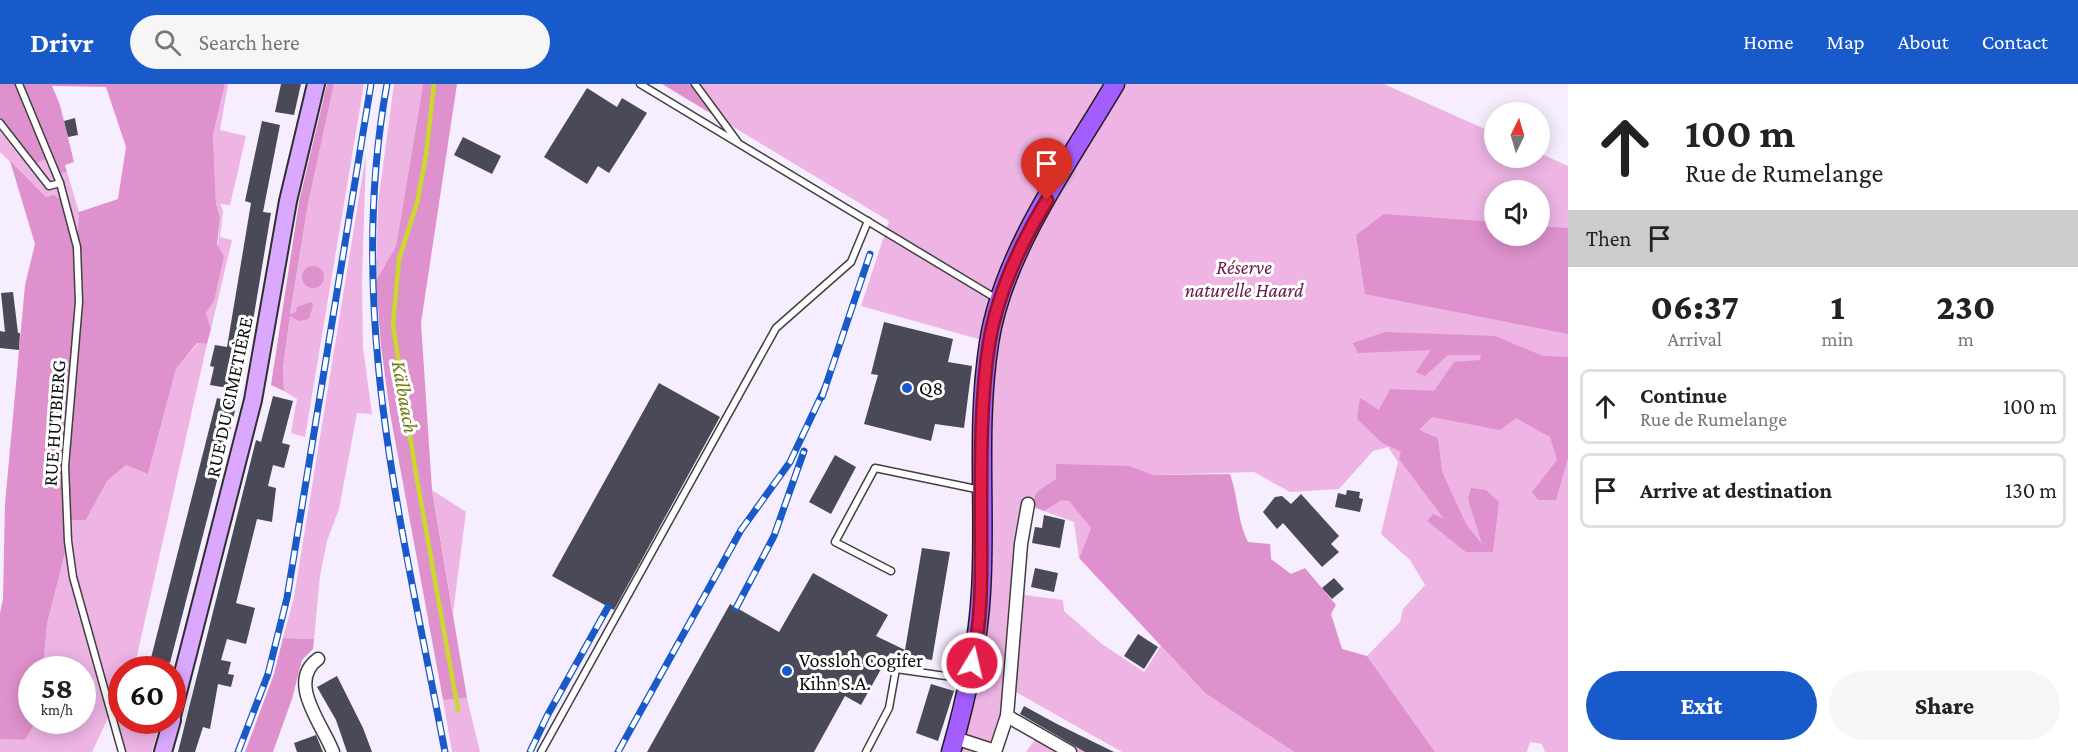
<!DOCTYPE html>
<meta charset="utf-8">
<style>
body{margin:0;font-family:"Crimson Pro",serif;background:#f6f6f6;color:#222;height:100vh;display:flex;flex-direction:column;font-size:22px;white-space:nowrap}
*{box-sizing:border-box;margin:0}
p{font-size:20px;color:#767676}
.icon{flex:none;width:33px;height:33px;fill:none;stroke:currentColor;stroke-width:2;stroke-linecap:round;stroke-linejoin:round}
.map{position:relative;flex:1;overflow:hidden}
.details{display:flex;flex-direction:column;background:#fff;width:510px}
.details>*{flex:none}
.banner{background:#fff;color:#222;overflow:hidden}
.needle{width:39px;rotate:5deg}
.controls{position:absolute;left:1484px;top:18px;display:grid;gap:12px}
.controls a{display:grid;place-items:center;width:66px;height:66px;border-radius:50%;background:#fff;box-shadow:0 3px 15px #0003;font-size:30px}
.speed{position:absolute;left:18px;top:572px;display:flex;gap:12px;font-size:30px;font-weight:700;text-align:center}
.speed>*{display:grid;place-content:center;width:78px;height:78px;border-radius:50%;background:#fff;box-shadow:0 3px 15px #0003;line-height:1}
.speed small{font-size:15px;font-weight:400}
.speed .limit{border:9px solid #d22;background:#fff;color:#111}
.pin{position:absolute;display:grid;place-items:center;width:51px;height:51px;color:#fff;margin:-62px -26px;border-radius:50% 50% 50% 0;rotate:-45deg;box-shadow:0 0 6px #0007}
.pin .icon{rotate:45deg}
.me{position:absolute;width:66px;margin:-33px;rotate:9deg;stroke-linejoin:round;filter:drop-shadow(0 0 4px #0008)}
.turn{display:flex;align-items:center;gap:21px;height:126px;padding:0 18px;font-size:27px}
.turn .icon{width:78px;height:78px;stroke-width:2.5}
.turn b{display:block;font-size:42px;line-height:51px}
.then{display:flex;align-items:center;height:57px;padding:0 18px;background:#0003;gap:12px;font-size:22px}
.eta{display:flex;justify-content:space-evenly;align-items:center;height:102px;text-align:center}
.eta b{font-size:36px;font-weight:800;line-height:42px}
.cta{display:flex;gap:12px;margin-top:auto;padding:12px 18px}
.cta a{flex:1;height:69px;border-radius:36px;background:#195aca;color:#fff;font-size:24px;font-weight:800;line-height:69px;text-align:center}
.cta a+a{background:#f6f6f6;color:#222}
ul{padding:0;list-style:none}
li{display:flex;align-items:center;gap:18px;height:75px;margin:0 12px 9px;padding:0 6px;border:3px solid #e0e0e0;border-radius:9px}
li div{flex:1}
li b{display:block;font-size:22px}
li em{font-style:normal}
header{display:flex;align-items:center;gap:36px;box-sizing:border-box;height:84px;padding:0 30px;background:#195aca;color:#fff}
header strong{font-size:28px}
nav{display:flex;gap:33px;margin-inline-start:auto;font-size:21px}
.search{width:420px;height:54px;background:#f6f6f6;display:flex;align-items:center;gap:15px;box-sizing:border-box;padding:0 21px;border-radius:33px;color:#767676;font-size:22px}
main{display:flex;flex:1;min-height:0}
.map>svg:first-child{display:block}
.green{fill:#edb4e4;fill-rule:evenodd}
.forest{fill:#df91cd}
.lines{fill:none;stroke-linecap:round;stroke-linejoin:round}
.stream{stroke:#cbd92e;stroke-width:4.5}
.building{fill:#4a4957}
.lane-casing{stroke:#404040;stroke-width:9}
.street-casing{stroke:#404040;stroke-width:15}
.secondary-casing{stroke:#2f2f2f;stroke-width:20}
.primary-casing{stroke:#1e1e1e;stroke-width:21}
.lane{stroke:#fff;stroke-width:6}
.street{stroke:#fff;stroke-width:12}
.secondary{stroke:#daa9ff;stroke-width:16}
.primary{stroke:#a45eff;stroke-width:18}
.rail-casing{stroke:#195aca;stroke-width:7}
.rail{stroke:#fff;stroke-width:4.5;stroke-dasharray:14;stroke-linecap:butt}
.route-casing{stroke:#92132f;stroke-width:15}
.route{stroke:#e11d48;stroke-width:10}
.poi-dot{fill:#195aca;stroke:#fff;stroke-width:2}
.labels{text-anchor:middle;stroke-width:6;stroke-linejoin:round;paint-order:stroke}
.park-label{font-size:20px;font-style:italic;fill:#6b1844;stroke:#fff}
.poi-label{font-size:20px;fill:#0d0d0d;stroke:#fff;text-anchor:start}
.street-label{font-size:20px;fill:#0d0d0d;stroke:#fff}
.water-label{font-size:21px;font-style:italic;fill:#707c0e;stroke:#fff}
</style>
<header>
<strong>Drivr</strong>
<div class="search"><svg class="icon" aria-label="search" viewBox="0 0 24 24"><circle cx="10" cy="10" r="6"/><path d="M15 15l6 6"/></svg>Search here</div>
<nav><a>Home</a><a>Map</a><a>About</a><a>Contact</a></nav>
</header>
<main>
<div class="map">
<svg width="1568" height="668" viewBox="0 0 1568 668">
<rect width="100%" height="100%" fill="#f6eeff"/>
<!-- green -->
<g class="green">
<polygon points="225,0 228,0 220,46 246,52 230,121 220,120 223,127 220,153 232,156 211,245 206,229 214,217 220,134 216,119 213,51"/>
<polygon points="334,0 364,0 305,353 291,349 297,315 284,307 283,283 290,232 296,228 290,231 308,120"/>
<polygon points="394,0 423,0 396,162 376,197 378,119"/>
<path d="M695,0H1384L1494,49V74H1539V69L1568,82V668H1545L1542,660L1530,658L1527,668H1435L1367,572L1400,538L1403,525L1425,501L1410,476L1381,450L1398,378L1388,363L1373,367L1339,405L1290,408L1254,388L1152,391L1056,395L1032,417L1036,424L1029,420L1017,510L1063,516L1064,527L1102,560L1144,588L1161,562L1205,609L1294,668H1122L1009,604L995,668H951L976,563L989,258L861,222L889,137L720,35ZM1494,106H1539V152H1494Z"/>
<polygon points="0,39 50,73 61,89 67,88 79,128 77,163 46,113 0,68"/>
<polygon points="366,70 362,198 363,263 372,330 357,329 339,425 327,457 320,492 314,555 283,554 294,513"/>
<polygon points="198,259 207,260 134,585 122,585 122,636 145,636 159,641 152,668 122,668 112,625 92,668 0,668 0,655 25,656 37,636 82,636 82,585 43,585 47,540 68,457 66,436 86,436 107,397 126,381 148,390 176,285"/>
<polygon points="432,406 466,428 453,529"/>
<polygon points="1062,416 1069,416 1091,444 1079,474 1074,438 1044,427"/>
<polygon points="467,614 480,668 452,668 443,616"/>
<polygon points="1042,646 1090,668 1026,668"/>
</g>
<!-- forest -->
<g class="forest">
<polygon points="0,0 225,0 213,51 216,119 220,134 217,160 224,172 214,217 206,229 211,245 207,260 197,259 176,285 148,390 126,381 107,397 86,436 66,436 68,457 47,540 43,585 32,585 32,636 37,636 25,656 0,655 0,529 3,515 5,420 25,201 35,160 10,77 46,113 54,111 66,120 77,160 79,128 118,115 126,63 106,3 52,2 60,21 74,78 65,81 67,88 61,89 50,73 32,81 0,39"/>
<polygon points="327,0 334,0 308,120 290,230 296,228 297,223 311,218 313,221 309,235 299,237 290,232 283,283 284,307 271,301 299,118"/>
<polygon points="423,0 457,0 421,239 432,406 467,614 443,616 390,329 381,262 376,197 396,162"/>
<polygon points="662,0 695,0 720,35"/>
<polygon points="1384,130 1494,138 1494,152 1539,152 1539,142 1568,144 1568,250 1365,210 1356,151"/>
<circle cx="313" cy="193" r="11"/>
<polygon points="1385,248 1495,252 1543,272 1568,273 1568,374 1556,416 1538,416 1532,408 1557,376 1550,353 1516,334 1500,346 1432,333 1419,346 1438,354 1442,388 1466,440 1482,460 1468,415 1471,404 1486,406 1499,418 1493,468 1466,468 1427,437 1433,430 1444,435 1399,375 1401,368 1381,358 1357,335 1360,314 1379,326 1390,305 1434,307 1454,278 1480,276 1481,271 1448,271 1425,292 1416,288 1431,266 1358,269 1353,259"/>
<path d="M1056,380L1129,382L1153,391L1230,390C1238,412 1237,436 1248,458L1270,460L1271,475L1291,490L1305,484L1336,521L1331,530L1342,565L1367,572L1435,668H1294L1205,609L1079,474L1091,444L1069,417L1062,416L1044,427L1036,424L1032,417L1038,407L1056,395Z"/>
<polygon points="283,554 314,555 313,565 302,576 292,615 273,668 245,668 274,590"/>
</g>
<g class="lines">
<!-- stream -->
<polyline class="stream" points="434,0 426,71 417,119 399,175 393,241 415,384 458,626"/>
</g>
<!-- building -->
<g class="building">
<polygon points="281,0 301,0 294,31 275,28"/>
<polygon points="587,4 617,23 622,14 647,29 609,89 598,82 587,100 544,73"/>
<polygon points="75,34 78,51 68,53 64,37"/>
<polygon points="262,37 280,41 263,128 271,129 251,249 243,248 235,287 232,287 228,304 210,301 214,283 210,282 215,261 227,263 251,119 245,117"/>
<polygon points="463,53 501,72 492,90 454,71"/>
<polygon points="13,208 18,249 20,249 19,266 0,264 0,247 5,248 1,209"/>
<polygon points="884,238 953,255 948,278 972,282 964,344 935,340 931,357 864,340 878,291 871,290"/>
<polygon points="659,299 720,333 614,526 552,492"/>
<polygon points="273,312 293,317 282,359 290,361 284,384 273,381 268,402 276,404 272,438 257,435 236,519 255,524 246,560 227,555 221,576 231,578 228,590 234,591 231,603 218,600 210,645 203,643 195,668 178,668 256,356 261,358"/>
<polygon points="217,314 237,319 170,579 151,574"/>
<polygon points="835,371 856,383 831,430 809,418"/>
<polygon points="1347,406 1360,408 1359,414 1363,415 1360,428 1335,423 1338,409 1346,411"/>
<polygon points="1301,410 1339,452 1331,460 1339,468 1322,483 1283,439 1277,445 1263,428 1275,413 1282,412 1291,420"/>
<polygon points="1044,431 1065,436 1060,464 1032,459 1035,443 1042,444"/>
<polygon points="922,464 950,468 932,576 890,569 861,621 845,612 814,668 647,668 730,520 779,548 813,489 888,531 876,552 905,566"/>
<polygon points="1035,484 1058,489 1054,508 1031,503"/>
<polygon points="1334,494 1344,505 1332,515 1322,504"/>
<polygon points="1138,550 1158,563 1144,585 1124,572"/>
<polygon points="337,592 363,644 372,668 347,668 336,636 317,603"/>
<polygon points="931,600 954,607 938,657 916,649"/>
<polygon points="1024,622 1057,640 1114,668 1085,668 1020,630"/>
<polygon points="316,651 323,668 297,668 294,659"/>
</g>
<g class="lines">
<!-- lane casing -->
<g class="lane-casing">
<g id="lane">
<polyline points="19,0 60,99 77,163 79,218 65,382 68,457 73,493 122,668"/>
<polyline points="640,0 997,215"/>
<polyline points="695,0 737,57"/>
<polyline points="0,39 49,102 60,99"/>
<polyline points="891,487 835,458 875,384 981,406"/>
<polyline points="541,668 776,244 851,178 868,137"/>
<polyline points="866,668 889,624 896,585 967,595"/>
</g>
</g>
<!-- street casing -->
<g class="street-casing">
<g id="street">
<path d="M318,575C286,598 323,641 333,668"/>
<polyline points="1007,632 1070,668"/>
<polyline points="955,654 995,667"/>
<polyline points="995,668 1007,632 1021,460 1028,420"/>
</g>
</g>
<!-- secondary casing -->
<g class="secondary-casing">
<g id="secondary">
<polyline points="172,632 253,316 288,117 316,0"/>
<polyline points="163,668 172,636"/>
</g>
</g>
<!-- primary casing -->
<g class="primary-casing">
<path id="primary" d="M951,668C966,616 978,562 981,508C986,425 976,342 989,259C1003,168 1069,78 1115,0"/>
</g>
<!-- lane -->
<use href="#lane" class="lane"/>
<!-- street -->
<use href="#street" class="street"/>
<!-- secondary -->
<use href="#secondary" class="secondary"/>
<!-- primary -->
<use href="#primary" class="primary"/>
<!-- rail casing -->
<g class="rail-casing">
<g id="rail">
<path d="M387,0C345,228 403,445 445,668"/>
<polyline points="822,313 870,170"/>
<polyline points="736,524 774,452 804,367"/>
<polyline points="238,668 268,590 287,514 371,0"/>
<polyline points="530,668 547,632 608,523"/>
<polyline points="618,668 741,446 790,378 825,304"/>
</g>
</g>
<!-- rail -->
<use href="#rail" class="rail"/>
</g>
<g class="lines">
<!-- route casing -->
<g class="route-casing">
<path id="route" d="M972,579C983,533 981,485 981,438C981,379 980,318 989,260C997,210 1021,159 1047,116"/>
</g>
<!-- route -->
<use href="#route" class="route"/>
</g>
<!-- markers -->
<g class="poi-dot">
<circle cx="907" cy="304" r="6"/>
<circle cx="787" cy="587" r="6"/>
</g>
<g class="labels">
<!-- park labels -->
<g class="park-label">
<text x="1244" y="190">Réserve<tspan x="1244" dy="23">naturelle Haard</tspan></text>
</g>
<!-- poi labels -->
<g class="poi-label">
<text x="919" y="311">Q8</text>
<text x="799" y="583">Vossloh Cogifer<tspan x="799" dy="23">Kihn S.A.</tspan></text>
</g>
<!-- street labels -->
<g class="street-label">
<text transform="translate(229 313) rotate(-78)" y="7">RUE DU CIMETIÈRE</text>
<text transform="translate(54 339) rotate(-86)" y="7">RUE HUTBIERG</text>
</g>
<!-- water labels -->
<g class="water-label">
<text transform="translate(405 313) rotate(80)" y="7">Kälbaach</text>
</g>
</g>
</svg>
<div class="controls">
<a><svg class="needle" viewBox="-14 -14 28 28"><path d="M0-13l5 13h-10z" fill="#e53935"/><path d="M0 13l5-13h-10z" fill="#767676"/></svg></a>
<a><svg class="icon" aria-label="sound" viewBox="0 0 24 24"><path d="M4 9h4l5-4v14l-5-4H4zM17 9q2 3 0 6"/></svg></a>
</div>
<div class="speed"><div>58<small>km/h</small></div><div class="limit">60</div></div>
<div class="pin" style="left:1047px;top:116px;background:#d93025"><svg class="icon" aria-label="arrive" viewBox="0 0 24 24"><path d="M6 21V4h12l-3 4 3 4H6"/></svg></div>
<svg class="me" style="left:972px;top:579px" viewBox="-20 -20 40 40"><circle r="17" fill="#e11d48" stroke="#fff" stroke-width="3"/><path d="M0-11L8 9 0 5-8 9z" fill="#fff"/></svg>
</div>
<section class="details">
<div class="banner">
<div class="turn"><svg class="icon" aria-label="ahead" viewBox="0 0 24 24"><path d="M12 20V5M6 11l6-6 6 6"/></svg><div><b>100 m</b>Rue de Rumelange</div></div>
<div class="then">Then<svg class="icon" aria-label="arrive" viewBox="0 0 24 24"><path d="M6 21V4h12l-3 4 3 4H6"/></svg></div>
</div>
<div class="eta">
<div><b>06:37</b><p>Arrival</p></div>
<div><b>1</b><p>min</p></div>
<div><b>230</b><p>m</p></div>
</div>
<ul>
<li><svg class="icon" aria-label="ahead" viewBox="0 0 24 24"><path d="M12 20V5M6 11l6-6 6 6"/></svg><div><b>Continue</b><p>Rue de Rumelange</p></div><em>100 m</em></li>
<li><svg class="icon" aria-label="arrive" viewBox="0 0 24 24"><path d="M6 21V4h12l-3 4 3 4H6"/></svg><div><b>Arrive at destination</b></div><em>130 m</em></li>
</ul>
<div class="cta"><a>Exit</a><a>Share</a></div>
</section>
</main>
